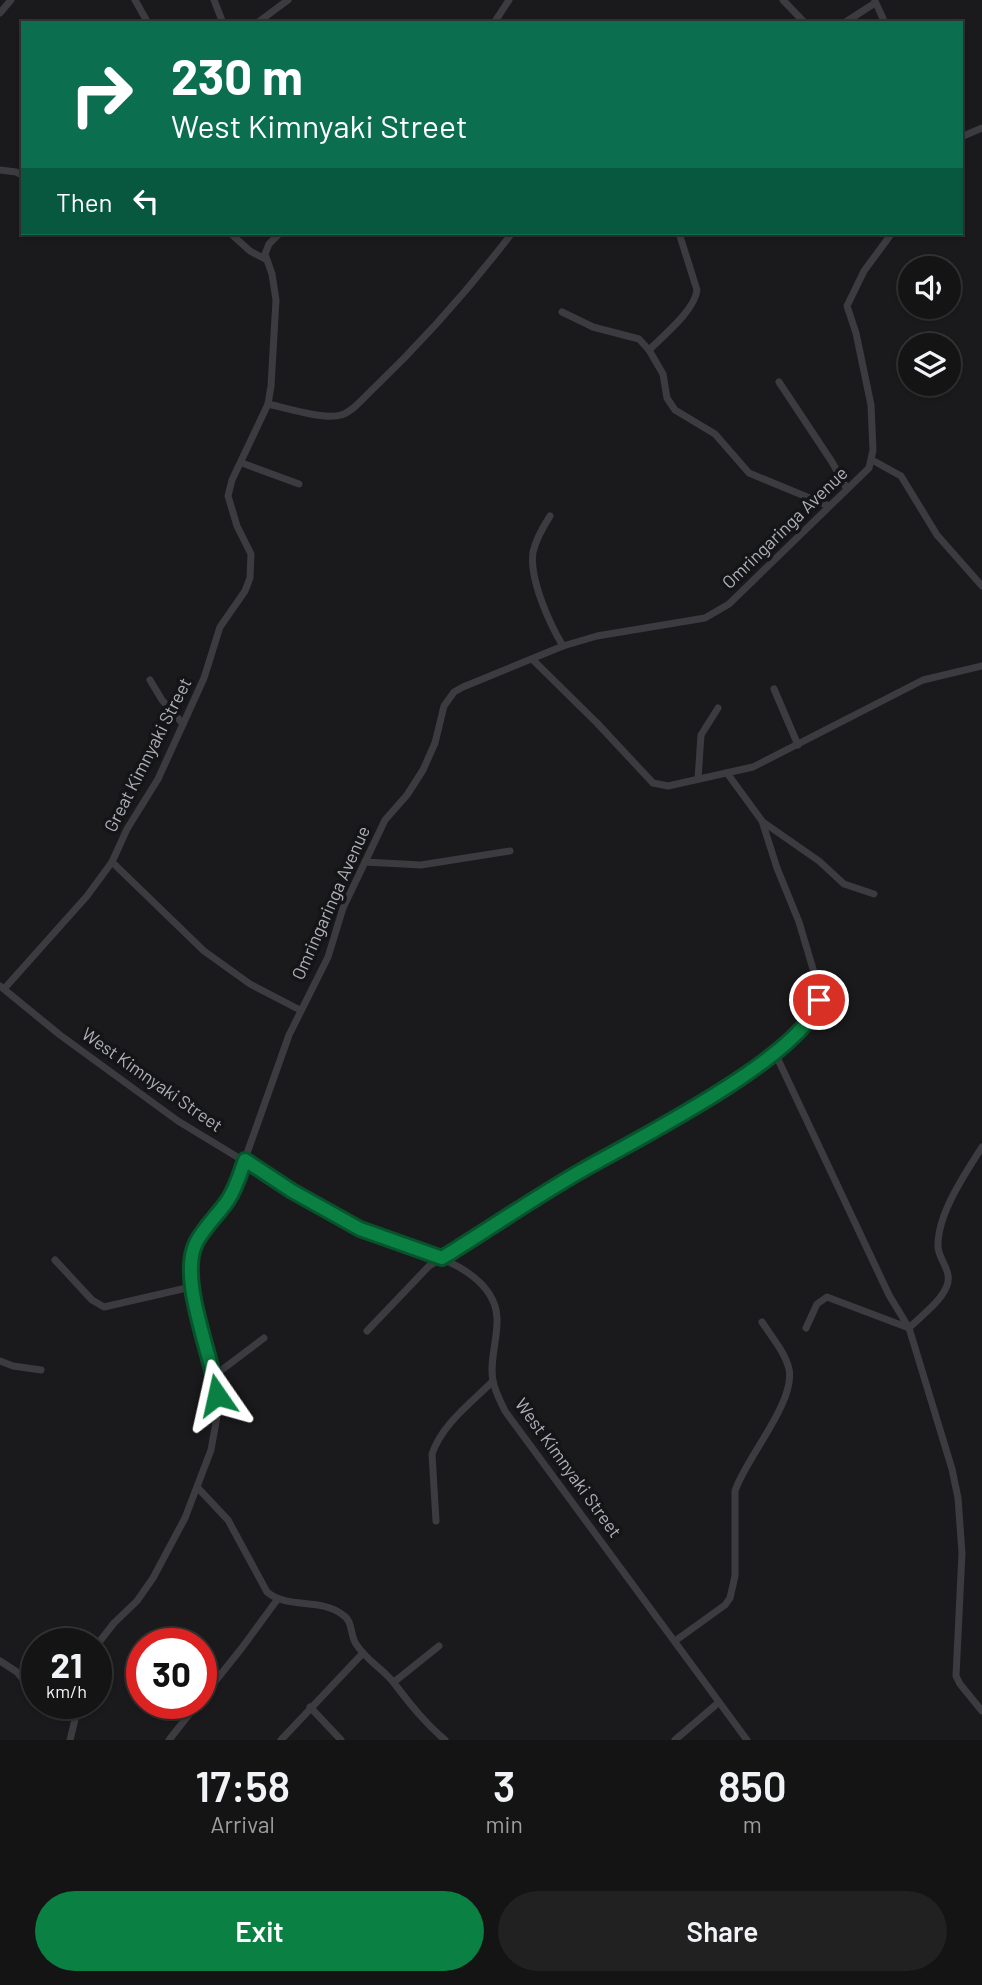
<!DOCTYPE html>
<style>
body{margin:0;font-family:Barlow,sans-serif;background:#212122;color:#f1f3f6;height:100vh;display:flex;flex-direction:column;font-size:26px;white-space:nowrap}
*{box-sizing:border-box;margin:0}
p{font-size:23px;color:#9d9ea0}
.icon{flex:none;width:38px;height:38px;fill:none;stroke:currentColor;stroke-width:2;stroke-linecap:round;stroke-linejoin:round}
.map{position:relative;height:1740px;overflow:hidden}
.side{display:flex;flex-direction:column;background:#141415;flex:1}
.side>*{flex:none}
.top-card{position:absolute;left:21px;top:21px;width:942px;height:214px;border-radius:0px;box-shadow:0 2px 5px #0004,0 0 0 2px #333334;background:#0b6e4f;color:#fff;overflow:hidden}
.buttons{position:absolute;left:898px;top:256px;display:grid;gap:14px}
.buttons a{display:grid;place-items:center;width:63px;height:63px;border-radius:50%;background:#141415;box-shadow:0 2px 5px #0004,0 0 0 2px #333334;font-size:35px}
.speed{position:absolute;left:21px;top:1628px;display:flex;gap:14px;font-size:35px;font-weight:700;text-align:center}
.speed>*{display:grid;place-content:center;width:91px;height:91px;border-radius:50%;background:#141415;box-shadow:0 2px 5px #0004,0 0 0 2px #333334;line-height:1}
.speed small{font-size:18px;font-weight:400}
.speed .limit{border:10px solid #d22;background:#fff;color:#111}
.pin{position:absolute;display:grid;place-items:center;width:60px;height:60px;color:#fff;margin:-30px;border:4px solid #fff;border-radius:50%;box-shadow:0 2px 7px #0007}
.me{position:absolute;width:77px;margin:-38px;rotate:349deg;stroke-linejoin:round;filter:drop-shadow(0 0 5px #0008)}
.turn{display:flex;align-items:center;gap:24px;height:147px;padding:0 35px;font-size:32px}
.turn .icon{width:91px;height:91px;stroke-width:2.5}
.turn b{display:block;font-size:49px;line-height:60px}
.then{display:flex;align-items:center;height:66px;padding:0 35px;background:#0003;gap:14px;font-size:26px}
.eta{display:flex;justify-content:space-evenly;align-items:center;height:119px;text-align:center}
.eta b{font-size:42px;font-weight:600;line-height:49px}
.action{display:flex;gap:14px;margin-top:auto;padding:14px 35px}
.action a{flex:1;height:80px;border-radius:42px;background:#0b8043;color:#fff;font-size:28px;font-weight:600;line-height:80px;text-align:center}
.action a+a{background:#212122;color:#f1f3f6}
.map>svg:first-child{display:block}
.lines{fill:none;stroke-linecap:round;stroke-linejoin:round}
.minor{stroke:#3c3c40;stroke-width:7}
.route-casing{stroke:#07532c;stroke-width:18}
.route{stroke:#0b8043;stroke-width:12}
.labels{text-anchor:middle;stroke-width:7;stroke-linejoin:round;paint-order:stroke}
.street-label{font-size:18px;fill:#aeb0ba;stroke:#151517}
</style>
<div class="map">
<svg width="982" height="1740" viewBox="0 0 982 1740">
<rect width="100%" height="100%" fill="#1a1a1c"/>
<g class="lines">
<!-- minor -->
<g class="minor">
<polyline points="135,0 148,23"/>
<polyline points="214,0 223,23"/>
<polyline points="783,0 805,23"/>
<polyline points="875,1 885,23"/>
<polyline points="0,13 11,0"/>
<polyline points="257,23 288,0"/>
<polyline points="494,23 509,0"/>
<polyline points="844,23 875,3"/>
<polyline points="961,137 982,128"/>
<polyline points="0,170 16,172 23,176"/>
<polyline points="230,233 250,251 265,259"/>
<polyline points="562,312 593,327 639,339 649,350 663,374 667,398 675,410 715,434 749,473 829,506"/>
<path d="M649,350C663,336 695,310 697,290L679,233"/>
<polyline points="779,382 832,462 847,489"/>
<path d="M268,404C286,408 324,420 341,415C353,412 365,396 374,388C424,340 470,288 512,233"/>
<polyline points="872,460 901,476 937,535 982,586"/>
<polyline points="242,463 299,484"/>
<path d="M550,516C543,527 536,539 533,552C529,578 549,623 563,646"/>
<polyline points="533,660 597,723 653,783 668,786 753,767 923,680 982,666"/>
<polyline points="150,680 162,700 183,724"/>
<polyline points="774,689 798,745"/>
<polyline points="698,779 701,735 718,708"/>
<polyline points="763,822 819,861 844,884 874,894"/>
<polyline points="112,862 204,951 250,984 300,1010"/>
<polyline points="365,862 421,865 510,851"/>
<path d="M0,986L60,1035L178,1121L333,1215C346,1222 358,1229 372,1234C412,1248 495,1266 497,1318C498,1339 489,1361 493,1381C495,1392 501,1402 505,1411L747,1740"/>
<polyline points="4,989 87,896 112,862 127,829 158,779 184,722 204,678 220,627 245,591 250,578 251,554 237,526 228,496 232,480 268,404 271,386 276,300 272,274 265,254 269,244 280,233"/>
<polyline points="775,1053 889,1295 909,1328 952,1469 958,1498 962,1553 956,1676 960,1684 982,1711"/>
<polyline points="55,1260 92,1300 104,1307 191,1287"/>
<path d="M806,1328L817,1304L827,1297L909,1328C921,1316 939,1303 946,1288C954,1272 939,1261 938,1247C937,1214 965,1174 982,1147"/>
<polyline points="367,1331 429,1266 581,1171 701,1104 775,1053 814,1013 819,1000 819,989 799,922 777,868 762,821 727,773"/>
<polyline points="0,1361 13,1366 41,1370"/>
<polyline points="215,1375 264,1338"/>
<path d="M198,1488L228,1520L267,1592C289,1610 320,1597 343,1615C353,1621 350,1635 356,1644C366,1660 383,1669 394,1683C410,1704 425,1723 445,1740"/>
<path d="M436,1521L432,1454C442,1424 471,1403 493,1381"/>
<path d="M675,1641L725,1605L730,1598L735,1576V1491C745,1459 796,1402 789,1369C785,1352 771,1336 762,1322"/>
<polyline points="96,1646 114,1623 137,1601 153,1578 185,1518 211,1450 218,1411 217,1395 215,1375 191,1287 191,1261 195,1245 235,1187 289,1035 328,957 343,908 376,839 385,820 407,795 423,770 435,743 444,706 454,692 463,687 563,646 597,636 705,618 729,604 869,468 873,450 871,405 856,333 847,306 864,271 892,233"/>
<polyline points="0,1661 17,1672 37,1696"/>
<polyline points="394,1682 439,1646"/>
<polyline points="201,1699 241,1649 277,1600"/>
<polyline points="48,1703 76,1716"/>
<polyline points="310,1707 341,1740"/>
<polyline points="70,1740 79,1703"/>
<polyline points="169,1740 198,1703"/>
<polyline points="281,1740 363,1653"/>
<polyline points="675,1740 718,1703"/>
</g>
</g>
<g class="lines">
<!-- route casing -->
<g class="route-casing">
<path id="route" d="M217,1395C212,1354 178,1279 196,1243C204,1227 218,1215 228,1200C236,1188 240,1174 245,1160L292,1191L360,1229L442,1258C489,1229 534,1198 581,1171C633,1141 806,1055 819,1000"/>
</g>
<!-- route -->
<use href="#route" class="route"/>
</g>
<g class="labels">
<!-- street labels -->
<g class="street-label">
<text transform="translate(785 528) rotate(-44)" y="6">Omringaringa Avenue</text>
<text transform="translate(148 755) rotate(-63)" y="6">Great Kimnyaki Street</text>
<text transform="translate(331 903) rotate(-66)" y="6">Omringaringa Avenue</text>
<text transform="translate(152 1080) rotate(35)" y="6">West Kimnyaki Street</text>
<text transform="translate(568 1468) rotate(54)" y="6">West Kimnyaki Street</text>
</g>
</g>
</svg>
<div class="buttons">
<a><svg class="icon" aria-label="sound" viewBox="0 0 24 24"><path d="M4 9h4l5-4v14l-5-4H4zM17 9q2 3 0 6"/></svg></a>
<a><svg class="icon" aria-label="layers" viewBox="0 0 24 24"><path d="M12 4l9 5-9 5-9-5zM3 14l9 5 9-5"/></svg></a>
</div>
<div class="speed"><div>21<small>km/h</small></div><div class="limit">30</div></div>
<div class="pin" style="left:819px;top:1000px;background:#d93025"><svg class="icon" aria-label="arrive" viewBox="0 0 24 24"><path d="M6 21V4h12l-3 4 3 4H6"/></svg></div>
<svg class="me" style="left:217px;top:1395px" viewBox="-20 -20 40 40"><path d="M0-17L14 15 0 8-14 15z" fill="#0b8043" stroke="#fff" stroke-width="4"/></svg>
<div class="top-card">
<div class="turn"><svg class="icon" aria-label="right" viewBox="0 0 24 24"><path d="M7 20v-9h11M14 6l5 5-5 5"/></svg><div><b>230 m</b>West Kimnyaki Street</div></div>
<div class="then">Then<svg class="icon" aria-label="left" viewBox="0 0 24 24"><path d="M17 20v-9H6M10 6l-5 5 5 5"/></svg></div>
</div>
</div>
<section class="side">
<div class="eta">
<div><b>17:58</b><p>Arrival</p></div>
<div><b>3</b><p>min</p></div>
<div><b>850</b><p>m</p></div>
</div>
<div class="action"><a>Exit</a><a>Share</a></div>
</section>
